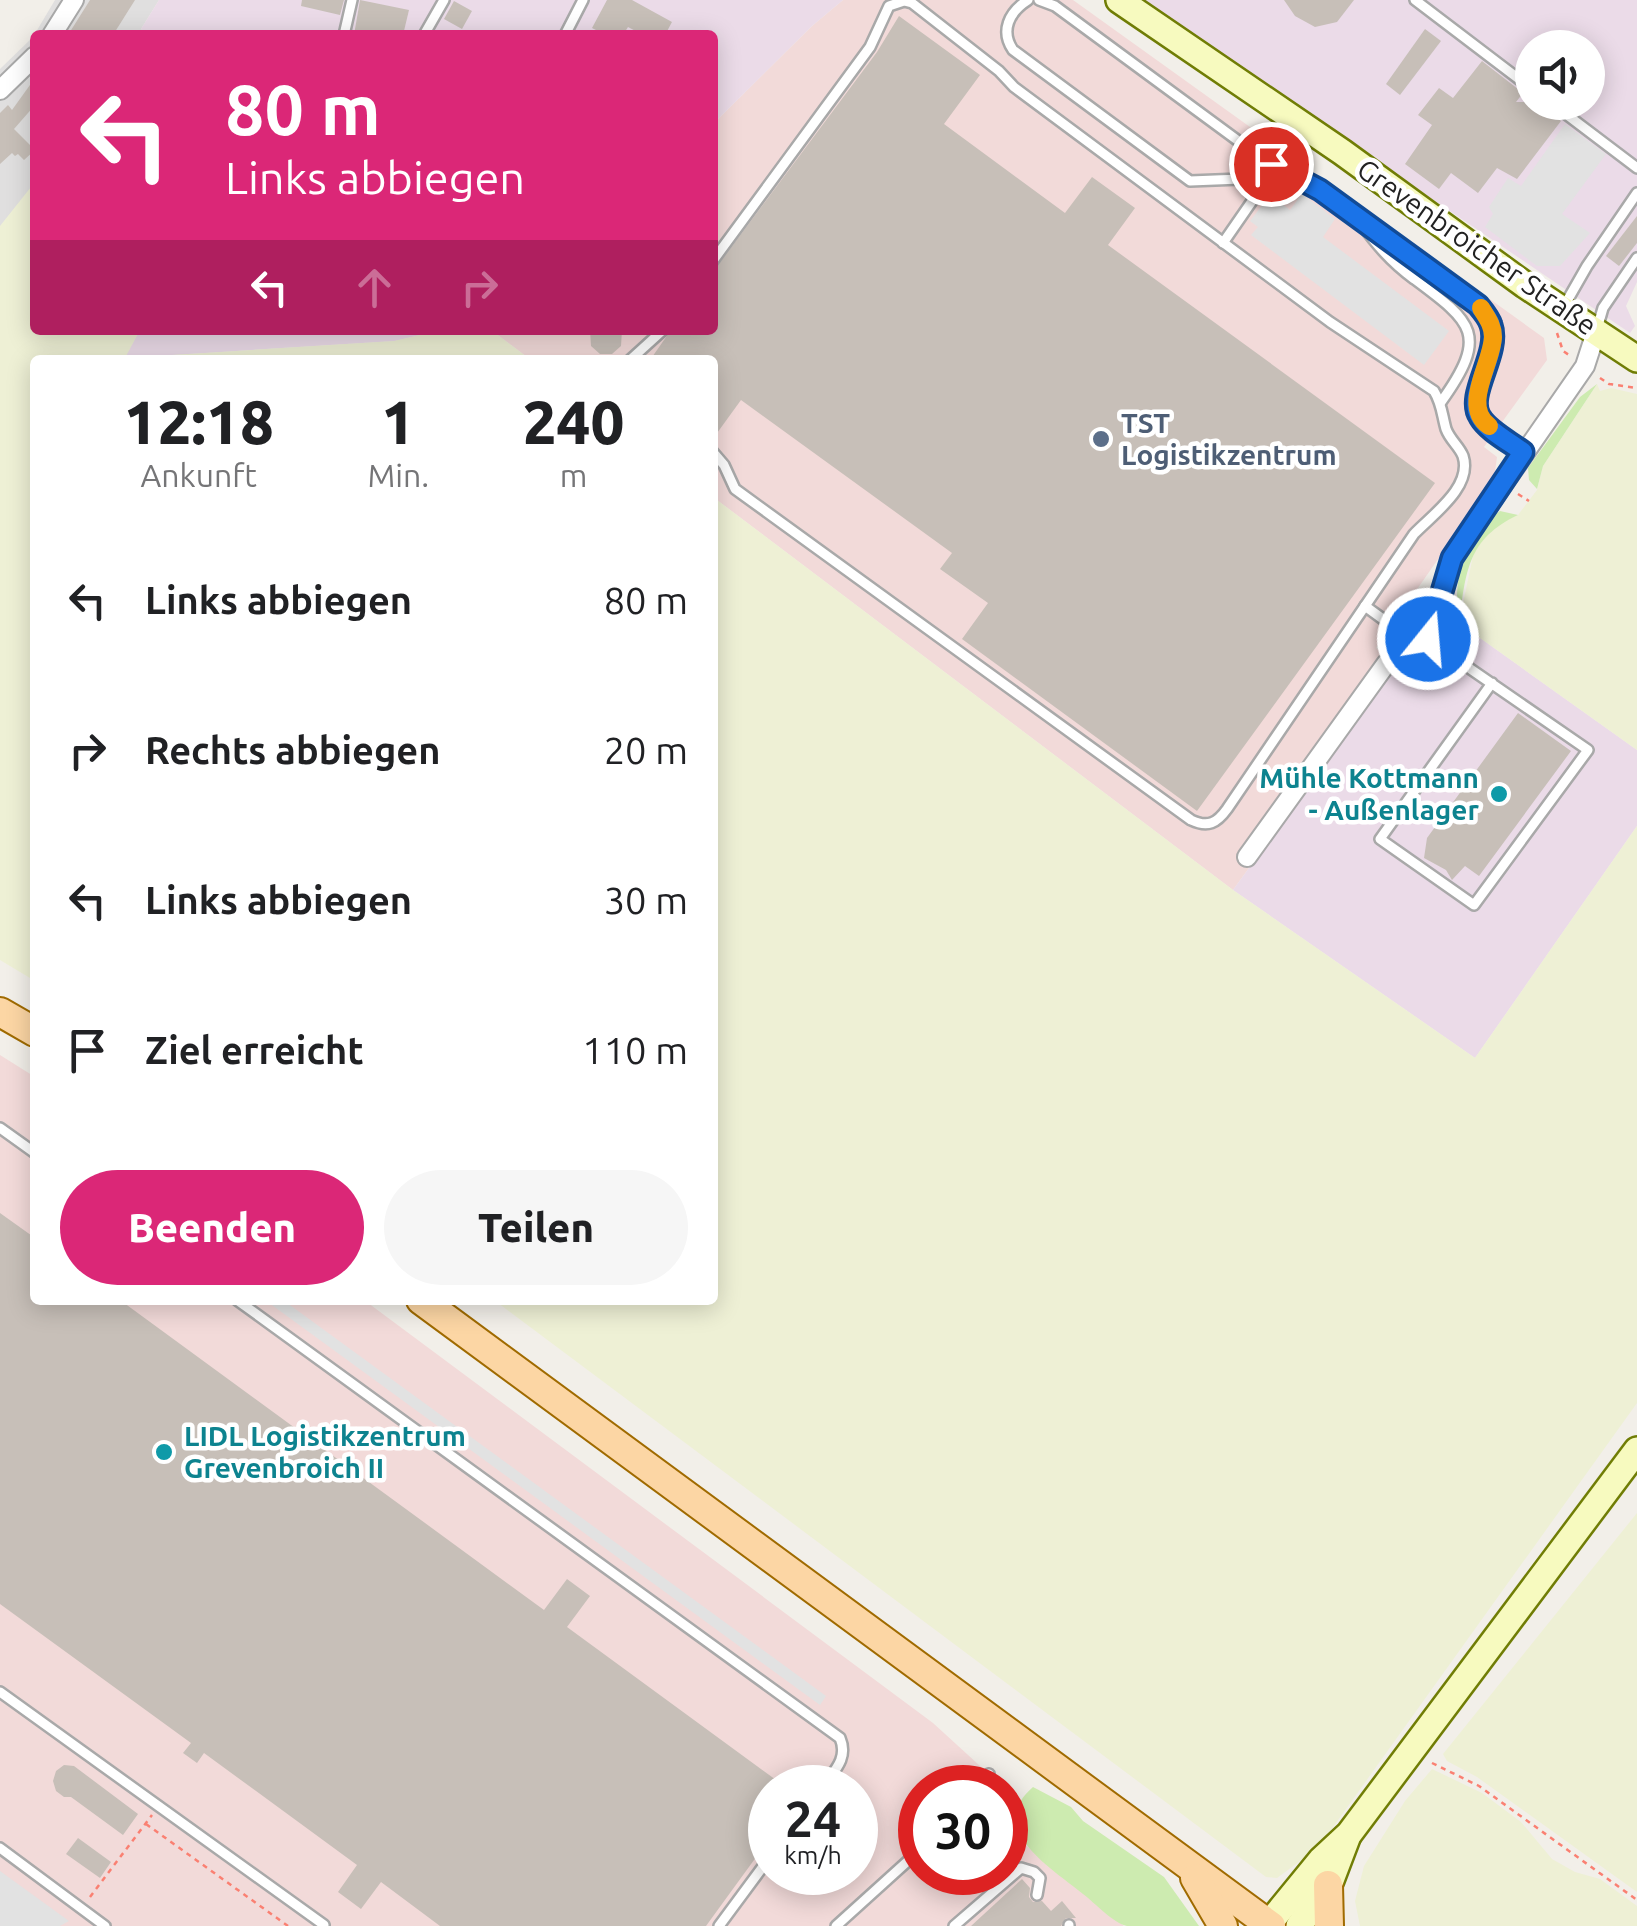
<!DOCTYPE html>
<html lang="de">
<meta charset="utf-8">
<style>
body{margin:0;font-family:Ubuntu,sans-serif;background:#f6f6f6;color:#202124;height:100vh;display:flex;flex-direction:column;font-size:38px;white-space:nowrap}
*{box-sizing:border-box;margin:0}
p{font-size:32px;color:#757577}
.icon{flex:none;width:55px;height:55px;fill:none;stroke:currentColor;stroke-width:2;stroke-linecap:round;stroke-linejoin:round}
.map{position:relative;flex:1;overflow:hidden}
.panel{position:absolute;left:30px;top:355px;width:688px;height:950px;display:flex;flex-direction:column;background:#fff;border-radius:10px;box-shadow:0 5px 25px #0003}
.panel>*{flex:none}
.guide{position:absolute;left:30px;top:30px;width:688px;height:305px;border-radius:10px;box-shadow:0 5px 25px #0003;background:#db2777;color:#fff;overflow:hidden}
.controls{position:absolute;left:1515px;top:30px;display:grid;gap:20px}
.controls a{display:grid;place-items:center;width:90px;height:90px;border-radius:50%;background:#fff;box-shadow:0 5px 25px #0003;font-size:50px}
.speed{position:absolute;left:748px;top:1765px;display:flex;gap:20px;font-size:50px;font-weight:700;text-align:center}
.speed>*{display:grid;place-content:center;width:130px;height:130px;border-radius:50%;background:#fff;box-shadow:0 5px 25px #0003;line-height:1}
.speed small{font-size:25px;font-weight:400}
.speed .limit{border:15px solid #d22;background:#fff;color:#111}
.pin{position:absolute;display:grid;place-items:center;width:85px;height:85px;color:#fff;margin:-42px;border:5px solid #fff;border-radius:50%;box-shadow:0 2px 10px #0007}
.me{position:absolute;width:110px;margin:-55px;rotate:17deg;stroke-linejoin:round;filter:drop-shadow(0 0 8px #0008)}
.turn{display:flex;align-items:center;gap:35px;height:210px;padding:0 30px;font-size:45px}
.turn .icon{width:130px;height:130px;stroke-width:2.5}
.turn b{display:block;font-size:70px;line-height:85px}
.lanes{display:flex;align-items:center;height:95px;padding:0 30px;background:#0003;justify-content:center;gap:50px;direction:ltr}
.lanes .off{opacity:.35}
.eta{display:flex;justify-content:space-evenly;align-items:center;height:170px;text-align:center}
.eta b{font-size:60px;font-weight:800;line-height:70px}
.primary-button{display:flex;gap:20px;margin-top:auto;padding:20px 30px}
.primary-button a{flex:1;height:115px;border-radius:60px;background:#db2777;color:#fff;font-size:40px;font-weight:800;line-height:115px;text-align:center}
.primary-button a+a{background:#f6f6f6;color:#202124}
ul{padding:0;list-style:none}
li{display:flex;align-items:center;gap:30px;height:150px;padding:0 30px}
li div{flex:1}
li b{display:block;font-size:38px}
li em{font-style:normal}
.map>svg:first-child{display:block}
.residential{fill:#e0dfdf}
.commercial{fill:#f2dad9;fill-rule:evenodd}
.industrial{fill:#ebdbe8;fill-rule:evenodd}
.farmland{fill:#eef0d5}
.grass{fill:#cdebb0}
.parking{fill:#e2e2e2}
.building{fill:#c7bfb8}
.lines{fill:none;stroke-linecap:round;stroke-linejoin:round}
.lane-casing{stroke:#a9a9a9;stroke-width:14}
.street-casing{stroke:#a9a9a9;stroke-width:22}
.secondary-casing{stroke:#707d05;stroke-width:30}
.primary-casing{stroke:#a06b00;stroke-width:32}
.path{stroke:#fa8072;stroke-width:2.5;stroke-dasharray:5 5;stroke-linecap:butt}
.lane{stroke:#fff;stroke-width:9}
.street{stroke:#fff;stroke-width:18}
.secondary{stroke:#f7fabf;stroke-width:25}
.primary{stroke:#fcd6a4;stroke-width:28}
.route-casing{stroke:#114b97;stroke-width:25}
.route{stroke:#1a73e8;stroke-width:18}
.slow{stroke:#f59e0b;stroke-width:18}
.service-dot{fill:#5c6f8a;stroke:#fff;stroke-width:4}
.culture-dot{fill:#0f9aa8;stroke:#fff;stroke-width:4}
.labels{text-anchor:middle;stroke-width:9;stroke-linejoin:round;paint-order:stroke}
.street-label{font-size:28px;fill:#222;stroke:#fff}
.service-label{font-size:28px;font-weight:bold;fill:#4e5e75;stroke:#fff;text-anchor:start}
.culture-label{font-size:28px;font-weight:bold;fill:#0d838f;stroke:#fff;text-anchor:end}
</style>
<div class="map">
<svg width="1637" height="1926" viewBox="0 0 1637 1926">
<rect width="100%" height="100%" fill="#f2efe9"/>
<!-- residential -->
<polygon class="residential" points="55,0 159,0 141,29 149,35 35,35 35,183 0,227 0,69 33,37"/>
<!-- commercial -->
<g class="commercial">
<polygon points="843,0 1073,0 1544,338 1547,360 1484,447 1497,457 1494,479 1376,648 1397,664 1233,890 713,497 712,360 531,360 491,330 712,330 713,124 812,26"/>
<path d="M0,1055L35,1077V1300H364L933,1723L1002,1786L920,1788V1872H1005V1828L1124,1926H0ZM770,1788H855V1872H770Z"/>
</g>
<!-- industrial -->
<g class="industrial">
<polygon points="159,0 843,0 812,26 713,124 712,35 149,35 141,29"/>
<path d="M1138,0H1637V282L1626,306L1635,326L1630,333ZM1532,48H1588V102H1532Z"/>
<polygon points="140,330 441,330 395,341 124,358"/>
<polygon points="1459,623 1637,750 1637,826 1475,1058 1233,890 1397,664 1432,689 1459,651"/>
</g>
<!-- farmland -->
<g class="farmland">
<polygon points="35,182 35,330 140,330 125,358 394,341 441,330 491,330 531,360 35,360 35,981 0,960 0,226"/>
<polygon points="1597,384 1600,391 1611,388 1637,394 1637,750 1459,623 1474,551 1493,526 1518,515 1537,490 1543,466"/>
<polygon points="713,497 1233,890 1475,1058 1637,826 1637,1403 1318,1848 1277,1878 1266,1877 494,1300 712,1300"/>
<polygon points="1637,1513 1637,1892 1477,1777 1447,1761 1443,1754"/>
<polygon points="1432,1769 1482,1793 1521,1822 1552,1859 1575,1872 1600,1879 1637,1906 1637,1926 1360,1926 1355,1901 1364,1866 1405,1801"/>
</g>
<!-- grass -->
<g class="grass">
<polygon points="1597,384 1543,466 1537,489 1529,480 1528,468 1580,397"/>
<path d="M1500,511L1518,515C1467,539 1466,572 1459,623C1452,581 1463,536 1500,511Z"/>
<path d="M1033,1787L1071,1807L1083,1821L1164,1877L1199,1926C1176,1926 1149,1926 1127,1926C1113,1923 1095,1903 1083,1894C1053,1869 984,1829 1033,1787Z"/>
</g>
<!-- parking -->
<g class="parking">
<polygon points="1565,124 1606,154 1562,214 1590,233 1560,266 1537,266 1485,227 1493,214 1489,207 1508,178 1521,186"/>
<polygon points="1302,194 1335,219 1323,237 1449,331 1424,365 1251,235 1258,227 1250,221 1270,195 1290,210"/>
<polygon points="265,1300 283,1300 826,1696 820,1705"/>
<polygon points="0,1871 69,1921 60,1926 0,1926"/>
</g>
<!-- building -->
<g class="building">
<polygon points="90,0 135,0 113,35 68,35"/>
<polygon points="302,0 344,0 340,15 301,6"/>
<polygon points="360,0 409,10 403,35 354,35"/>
<polygon points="607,0 632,0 672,22 665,35 643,35 628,27 623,35 606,35 592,28"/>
<polygon points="1284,0 1354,0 1337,22 1315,27 1295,16"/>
<polygon points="454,1 472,11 462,29 444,19"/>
<polygon points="899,16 980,75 944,124 1065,213 1092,177 1135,208 1108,245 1435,483 1197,811 962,639 988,603 940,569 952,553 741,400 712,440 712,360 650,360 671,330 712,330 712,273 877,52"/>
<polygon points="1425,29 1441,41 1400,95 1386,84"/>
<polygon points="1482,61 1523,93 1516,102 1538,102 1561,121 1517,179 1497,168 1478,193 1451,173 1439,189 1405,164 1432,125 1418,115 1439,88 1453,98"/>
<polygon points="35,78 35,105 14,129 35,150 24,160 18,154 15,156 12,153 0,164 0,113 8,105 12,110"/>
<polygon points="1637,216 1637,243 1619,266 1606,256"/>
<polygon points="590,330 622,330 621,346 612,354 600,354 591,346"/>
<polygon points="1518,713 1571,751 1479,876 1465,866 1452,880 1446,870 1424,858 1427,838"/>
<polygon points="0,1213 35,1238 35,1300 120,1300 544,1610 567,1579 590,1596 567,1627 787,1788 770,1788 770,1838 706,1926 440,1926 381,1882 361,1909 338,1892 357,1865 204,1753 197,1763 183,1753 191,1743 0,1604"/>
<polygon points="64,1765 74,1766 138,1814 123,1835 71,1797 64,1797 56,1791 53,1781 56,1771"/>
<polygon points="78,1838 111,1862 100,1878 66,1854"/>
<polygon points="1022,1879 1030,1888 1029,1897 1033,1902 1042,1901 1051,1911 1062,1901 1076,1918 1066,1918 1061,1926 971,1926"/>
</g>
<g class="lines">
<!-- lane casing -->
<g class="lane-casing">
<g id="lane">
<path d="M1028,0C1009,12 1000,31 1013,50L1190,181L1289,177"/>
<path d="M1039,0L1055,6L1271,165L1320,190L1479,305C1483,311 1489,318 1491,325C1501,353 1465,395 1480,417C1488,431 1510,442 1523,452"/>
<polyline points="1415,0 1532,89"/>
<polyline points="344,35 352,0"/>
<polyline points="424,35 444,0"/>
<polyline points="565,35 583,0"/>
<polyline points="1550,102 1637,168"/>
<path d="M1360,222C1376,244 1391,262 1413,278C1472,322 1490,334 1441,402"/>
<polyline points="1223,243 1268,178"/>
<path d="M712,262L870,47L889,6L904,1L912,3L999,71L1014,87L1330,322L1434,391C1442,404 1442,415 1446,429C1450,440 1459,446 1463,456C1473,487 1432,515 1414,534L1227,809C1217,823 1208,828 1191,820L735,489L724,465L712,451"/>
<polyline points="1563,308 1587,266 1637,193"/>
<polyline points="1597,329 1603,308 1637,258"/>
<polyline points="630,360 663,330"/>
<polyline points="1365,606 1391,625 1427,639 1588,750 1474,905 1380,839 1492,683"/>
<polyline points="0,1128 35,1153"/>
<path d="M237,1300L840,1738C849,1759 833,1772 822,1788"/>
<polyline points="0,1692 324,1925"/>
<polyline points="978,1788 989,1774"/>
<polyline points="0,1848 105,1926"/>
<polyline points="1069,1925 1069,1926"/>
<polyline points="719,1926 770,1857"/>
<polyline points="836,1926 920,1850"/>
<polyline points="954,1926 1021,1868 1034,1872 1040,1878 1037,1895"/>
</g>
</g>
<!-- street casing -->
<g class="street-casing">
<g id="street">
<polyline points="52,35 74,0"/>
<polyline points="0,90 35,56"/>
<polyline points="1247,857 1386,664 1427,639 1452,558 1585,366 1596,332"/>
</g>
</g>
<!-- secondary casing -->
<g class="secondary-casing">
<g id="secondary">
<polyline points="1119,0 1342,152 1525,285 1637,359"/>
<polyline points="1267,1926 1321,1860 1349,1834 1637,1450"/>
<polyline points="1299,1926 1331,1880 1347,1838"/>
</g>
</g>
<!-- primary casing -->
<g class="primary-casing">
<g id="primary">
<polyline points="0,1012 35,1032"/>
<polyline points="421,1300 1271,1926"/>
<polyline points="1195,1878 1223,1926"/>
<polyline points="1328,1885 1329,1926"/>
</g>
</g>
<!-- path -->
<g class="path">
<polyline points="1557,333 1563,351 1569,355"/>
<polyline points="1600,378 1609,384 1637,388"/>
<polyline points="1518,494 1529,501"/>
<polyline points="1432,1763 1479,1786 1637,1900"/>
<polyline points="146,1824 288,1926"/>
<polyline points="90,1897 152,1815"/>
</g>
<!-- lane -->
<use href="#lane" class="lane"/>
<!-- street -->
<use href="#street" class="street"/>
<!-- secondary -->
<use href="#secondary" class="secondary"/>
<!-- primary -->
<use href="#primary" class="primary"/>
</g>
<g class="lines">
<!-- route casing -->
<g class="route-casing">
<path id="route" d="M1271,164L1320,190L1478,305C1483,311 1489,318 1491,325C1501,353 1465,395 1480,417C1488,431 1510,442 1523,452L1452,558L1428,639"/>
</g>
<!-- route -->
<use href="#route" class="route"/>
<!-- slow -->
<path class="slow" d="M1481,308C1487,318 1493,325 1493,337C1492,364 1461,406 1489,426"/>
</g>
<!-- markers -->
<circle class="service-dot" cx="1101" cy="439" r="10"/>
<g class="culture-dot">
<circle cx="1499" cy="794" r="10"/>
<circle cx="164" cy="1452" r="10"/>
</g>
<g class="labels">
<!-- street labels -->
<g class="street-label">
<text transform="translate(1477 247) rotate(35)" y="10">Grevenbroicher Straße</text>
</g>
<!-- service labels -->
<g class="service-label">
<text x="1121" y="433">TST<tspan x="1121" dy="32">Logistikzentrum</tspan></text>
</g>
<!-- culture labels -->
<g class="culture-label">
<text x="1479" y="788">Mühle Kottmann<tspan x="1479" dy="32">- Außenlager</tspan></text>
<text x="184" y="1446" text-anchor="start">LIDL Logistikzentrum<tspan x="184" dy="32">Grevenbroich II</tspan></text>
</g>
</g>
</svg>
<div class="controls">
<a><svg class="icon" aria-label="sound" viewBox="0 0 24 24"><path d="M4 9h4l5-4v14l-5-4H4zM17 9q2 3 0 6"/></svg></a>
</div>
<div class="speed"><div>24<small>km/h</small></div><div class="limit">30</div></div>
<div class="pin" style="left:1271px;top:164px;background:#d93025"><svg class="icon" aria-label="arrive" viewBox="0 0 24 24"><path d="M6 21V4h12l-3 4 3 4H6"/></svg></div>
<svg class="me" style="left:1428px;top:639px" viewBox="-20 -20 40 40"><circle r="17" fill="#1a73e8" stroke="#fff" stroke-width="3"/><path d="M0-11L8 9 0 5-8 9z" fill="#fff"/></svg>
<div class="guide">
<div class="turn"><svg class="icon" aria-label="left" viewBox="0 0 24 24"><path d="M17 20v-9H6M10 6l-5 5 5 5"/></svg><div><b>80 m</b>Links abbiegen</div></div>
<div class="lanes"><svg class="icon" aria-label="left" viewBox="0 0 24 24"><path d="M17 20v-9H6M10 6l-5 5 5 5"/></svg><svg class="icon off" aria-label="ahead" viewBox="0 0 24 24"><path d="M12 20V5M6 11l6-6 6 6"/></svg><svg class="icon off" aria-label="right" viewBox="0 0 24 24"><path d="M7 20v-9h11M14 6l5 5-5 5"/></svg></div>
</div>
<section class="panel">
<div class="eta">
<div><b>12:18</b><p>Ankunft</p></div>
<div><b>1</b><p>Min.</p></div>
<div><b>240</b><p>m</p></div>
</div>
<ul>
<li><svg class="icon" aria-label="left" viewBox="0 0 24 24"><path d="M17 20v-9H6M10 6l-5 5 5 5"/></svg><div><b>Links abbiegen</b></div><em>80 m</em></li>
<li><svg class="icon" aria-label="right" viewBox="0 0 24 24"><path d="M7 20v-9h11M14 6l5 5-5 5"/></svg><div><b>Rechts abbiegen</b></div><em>20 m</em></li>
<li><svg class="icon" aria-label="left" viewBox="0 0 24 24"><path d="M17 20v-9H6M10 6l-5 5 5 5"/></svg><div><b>Links abbiegen</b></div><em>30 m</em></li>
<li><svg class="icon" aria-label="arrive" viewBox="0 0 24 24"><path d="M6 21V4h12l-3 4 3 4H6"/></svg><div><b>Ziel erreicht</b></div><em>110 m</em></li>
</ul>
<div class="primary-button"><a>Beenden</a><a>Teilen</a></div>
</section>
</div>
